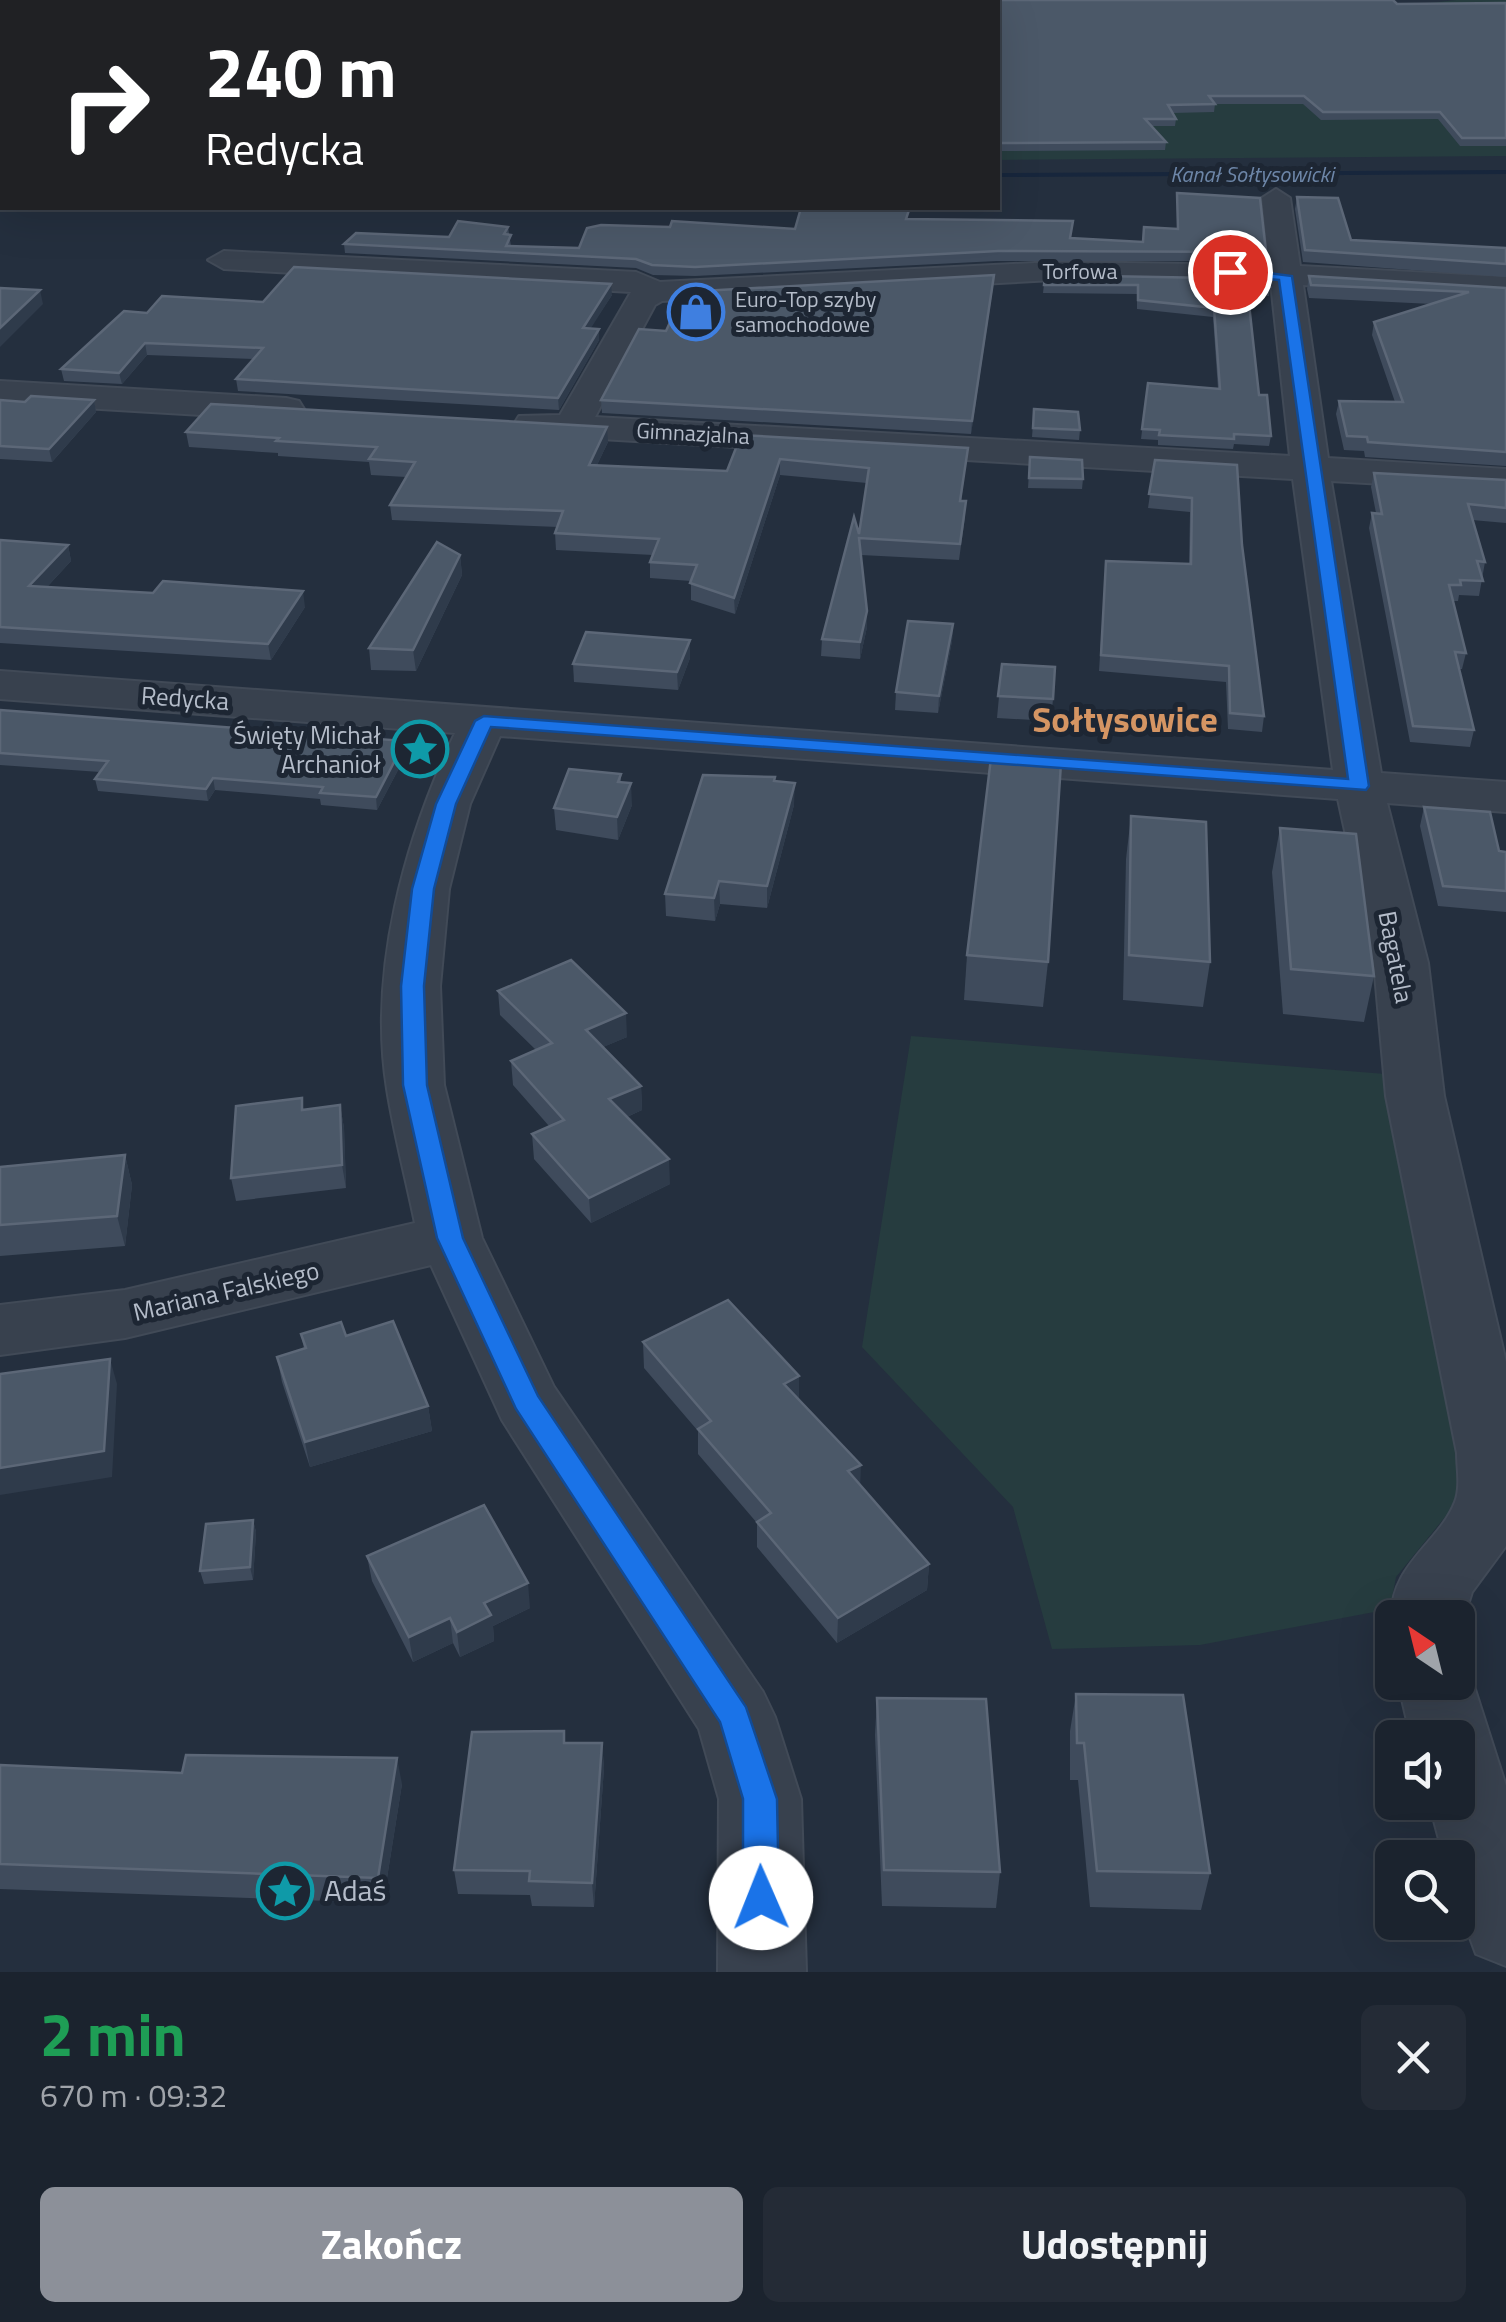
<!DOCTYPE html>
<html lang="pl">
<meta charset="utf-8">
<style>
body{margin:0;font-family:"Titillium Web",sans-serif;background:#242b36;color:#f1f3f6;height:100vh;display:flex;flex-direction:column;font-size:38px;white-space:nowrap}
*{box-sizing:border-box;margin:0}
p{font-size:32px;color:#a0a4aa}
.icon{flex:none;width:55px;height:55px;fill:none;stroke:currentColor;stroke-width:2;stroke-linecap:round;stroke-linejoin:round}
.map{position:relative;height:1972px;overflow:hidden}
.drawer{display:flex;flex-direction:column;background:#1b232e;flex:1}
.drawer>*{flex:none}
.guide{position:absolute;left:0px;top:0px;width:1000px;height:210px;box-shadow:0 10px 40px #0002,0 0 0 2px #39404a;background:#202124;color:#fff;overflow:hidden}
.needle{width:65px;rotate:325deg}
.fabs{position:absolute;left:1375px;top:1600px;display:grid;gap:20px}
.fabs a{display:grid;place-items:center;width:100px;height:100px;border-radius:15px;background:#1b232e;box-shadow:0 10px 40px #0002,0 0 0 2px #39404a;font-size:50px}
.pin{position:absolute;display:grid;place-items:center;width:85px;height:85px;color:#fff;margin:-42px;border:5px solid #fff;border-radius:50%;box-shadow:0 2px 10px #0007}
.me{position:absolute;width:110px;margin:-55px;rotate:359deg;stroke-linejoin:round;filter:drop-shadow(0 0 8px #0008)}
.turn{display:flex;align-items:center;gap:35px;height:210px;padding:0 40px;font-size:45px}
.turn .icon{width:130px;height:130px;stroke-width:2.5}
.turn b{display:block;font-size:70px;line-height:85px}
.round{display:grid;place-items:center;flex:none;width:105px;height:105px;border-radius:15px;background:#242b36}
.headline{display:flex;align-items:center;justify-content:space-between;height:170px;padding:0 40px}
h1{font-size:60px;font-weight:700;line-height:75px;color:#1e9e55}
.primary-button{display:flex;gap:20px;margin-top:auto;padding:20px 40px}
.primary-button a{flex:1;height:115px;border-radius:15px;background:#8c9099;color:#fff;font-size:40px;font-weight:700;line-height:115px;text-align:center}
.primary-button a+a{background:#242b36;color:#f1f3f6}
.map>svg:first-child{display:block}
.green{fill:#263c3f}
.lines{fill:none;stroke-linecap:round;stroke-linejoin:round}
.stream{fill:#17263c;fill-rule:evenodd}
.minor-casing{stroke:#414a57;stroke-width:4}
.minor{fill:#38414e;fill-rule:evenodd}
.wall{fill:#3f4b5c}
.shaded-wall{fill:#2f3b4b}
.building{fill:#4b5868;stroke:#5c6777;stroke-width:2.5}
.route{fill:#1a73e8;stroke:#114b97;stroke-width:2.5}
.labels{text-anchor:middle;stroke-width:10;stroke-linejoin:round;paint-order:stroke}
.far-water-label{font-size:22px;font-style:italic;fill:#6d86a8;stroke:#1d2633}
.far-street-label{font-size:22px;fill:#b4bcc9;stroke:#1d2633}
.far-poi-label{font-size:22px;fill:#b4bcc9;stroke:#1d2633;text-anchor:start}
.street-label{font-size:25px;fill:#b4bcc9;stroke:#1d2633}
.poi-label{font-size:25px;fill:#b4bcc9;stroke:#1d2633;text-anchor:end}
.near-poi-label{font-size:30px;fill:#b4bcc9;stroke:#1d2633;text-anchor:start}
.district-label{font-size:35px;font-weight:bold;fill:#d59563;stroke:#1d2633}
</style>
<div class="map">
<svg width="1506" height="1972" viewBox="0 0 1506 1972">
<rect width="100%" height="100%" fill="#242f3e"/>
<!-- green -->
<g class="green">
<polygon points="0,0 1393,0 998,44 998,2 2,2 0,65"/>
<polygon points="1456,0 1506,0 1506,156 998,160 998,54"/>
<polygon points="911,1036 1398,1075 1466,1460 1454,1506 1396,1577 1390,1609 1200,1645 1052,1649 1013,1507 862,1347"/>
</g>
<g class="lines">
<!-- stream -->
<g class="stream">
<polygon points="1506,170 1506,174 998,177 998,173"/>
<rect x="0" y="195" width="2" height="4"/>
</g>
<!-- minor casing -->
<g class="minor-casing">
<g id="minor">
<path d="M1276,189L1290,198L1300,266L1506,277V297L1303,285L1328,458L1506,469V491L1331,481L1381,773L1506,782V812L1387,803L1428,963L1444,1096L1506,1362V1546L1472,1592L1458,1637V1618L1392,1621C1387,1567 1440,1542 1455,1502C1461,1487 1457,1468 1457,1453L1386,1096L1374,963L1338,799L500,736L470,804L449,889L440,986L444,1085L482,1238L554,1387L763,1692L775,1717L801,1799L806,1972H718L719,1799L699,1729L502,1420L431,1265L125,1338L0,1355V1305L125,1290L415,1223C406,1179 394,1134 387,1089C368,970 405,839 455,733L0,699V671L1333,770L1293,479L532,435L519,432L514,424L519,416L560,415L631,292L224,269L208,260L224,251L636,272L660,282L1053,262L1269,265L1262,198ZM1053,280L1271,284L1290,456L595,417L655,305L662,301Z"/>
<polygon points="0,381 286,398 299,401 304,409 299,417 286,420 0,403"/>
<polygon points="1458,1655 1465,1658 1506,1786 1506,1966 1476,1954 1458,1905 1458,1858 1444,1858 1429,1802 1458,1802 1458,1738 1411,1738 1398,1682 1458,1682"/>
</g>
</g>
<!-- minor -->
<use href="#minor" class="minor"/>
</g>
<!-- wall -->
<g class="wall">
<polygon points="924,0 1393,0 1397,4 1506,3 1506,146 1460,146 1438,119 1321,120 1303,104 1215,104 1214,112 1172,113 1176,119 1175,126 1152,126 1166,142 1165,150 998,151 998,2 925,2"/>
<polygon points="1177,193 1266,252 1265,261 997,261 695,276 653,275 636,268 345,253 344,244 449,237 508,227 511,246 579,248 795,229 898,209 908,219 1071,238 1142,242 1177,229"/>
<polygon points="1297,197 1351,240 1506,248 1506,277 1303,262 1295,209"/>
<polygon points="1045,275 1270,287 1269,296 1248,295 1259,395 1271,436 1269,446 1234,444 1233,449 1158,445 1158,440 1141,439 1148,383 1218,389 1213,317 1137,309 1137,294 1043,293"/>
<polygon points="1309,276 1506,288 1506,466 1365,457 1364,451 1344,450 1336,414 1339,401 1395,402 1372,335 1374,322 1432,304 1309,298 1307,289"/>
<polygon points="993,287 971,434 602,413 601,400 666,331"/>
<polygon points="612,295 590,328 599,340 559,410 238,391 236,379 253,359 147,355 122,384 64,381 61,369 147,313 263,302"/>
<polygon points="0,400 25,402 94,400 96,412 52,462 0,459"/>
<polygon points="1034,409 1080,430 1079,440 1032,437"/>
<polygon points="186,432 608,442 597,465 727,471 741,435 966,464 961,501 965,517 959,560 861,555 867,611 867,627 860,659 821,656 822,639 859,534 867,483 780,475 735,614 691,600 691,581 650,578 650,562 653,555 556,550 555,533 558,527 392,520 390,505 406,477 371,475 369,462 278,456 278,453 189,447"/>
<polygon points="1030,457 1083,479 1082,489 1028,488"/>
<polygon points="1155,460 1242,545 1264,716 1262,732 1228,729 1226,682 1099,671 1106,561 1189,564 1190,512 1148,508"/>
<polygon points="1374,473 1506,480 1506,523 1472,520 1485,562 1479,596 1459,595 1458,601 1453,601 1466,653 1462,669 1459,669 1474,730 1470,747 1410,742 1369,528 1372,513 1376,513 1371,487"/>
<polygon points="0,540 68,545 71,561 47,587 305,607 271,660 0,643"/>
<polygon points="460,555 462,575 416,671 371,670 369,648"/>
<polygon points="953,624 952,641 938,713 895,710 896,692"/>
<polygon points="690,640 690,658 678,690 574,682 573,664"/>
<polygon points="1002,664 1053,699 1051,721 997,718"/>
<polygon points="0,710 407,753 377,810 321,805 320,799 215,790 208,801 98,791 95,779 100,772 0,765"/>
<polygon points="621,774 621,782 632,805 618,840 556,830 554,808"/>
<polygon points="775,781 794,805 767,908 720,904 715,921 666,916 665,894"/>
<polygon points="1424,807 1499,851 1506,852 1506,912 1438,906 1420,826"/>
<polygon points="1131,816 1210,962 1203,1007 1123,1000 1126,859"/>
<polygon points="1280,828 1374,976 1364,1022 1283,1014 1272,872"/>
<polygon points="967,955 1048,962 1043,1007 964,1000"/>
<polygon points="498,991 627,1037 603,1047 641,1086 642,1110 627,1117 670,1184 591,1223 534,1159 532,1134 549,1126 513,1085 511,1061 536,1050 500,1015"/>
<polygon points="340,1105 344,1128 346,1188 236,1201 231,1178"/>
<polygon points="125,1155 132,1185 125,1246 0,1256 0,1167"/>
<polygon points="301,1334 346,1336 428,1406 432,1431 310,1467 282,1382 277,1357 304,1349"/>
<polygon points="643,1342 799,1399 860,1485 929,1564 927,1590 837,1643 757,1547 757,1523 698,1454 698,1431 644,1368"/>
<polygon points="253,1520 256,1532 253,1580 204,1584 200,1571"/>
<polygon points="367,1556 530,1608 493,1626 494,1641 460,1657 453,1643 413,1662 372,1581"/>
<polygon points="1076,1694 1210,1873 1201,1910 1090,1907 1078,1780 1070,1780 1070,1731"/>
<polygon points="877,1698 1000,1872 996,1908 882,1906 875,1735"/>
<polygon points="564,1731 565,1743 602,1743 604,1768 594,1907 532,1906 530,1895 458,1894 454,1870"/>
<polygon points="0,1765 402,1784 383,1903 0,1889"/>
</g>
<!-- shaded-wall -->
<g class="shaded-wall">
<polygon points="994,275 993,287 971,434 972,421"/>
<polygon points="611,284 612,295 584,339 583,328"/>
<polygon points="40,290 43,304 0,347 0,328"/>
<polygon points="599,329 599,340 559,410 558,398"/>
<polygon points="145,343 147,355 122,384 119,373"/>
<polygon points="94,400 96,412 52,462 49,449"/>
<polygon points="607,427 608,442 590,480 589,465"/>
<polygon points="780,459 780,475 735,614 734,598"/>
<polygon points="68,545 71,561 33,602 29,586"/>
<polygon points="460,555 462,575 416,671 413,650"/>
<polygon points="303,591 305,607 271,660 268,644"/>
<polygon points="867,611 867,627 860,659 860,642"/>
<polygon points="953,624 952,641 938,713 939,696"/>
<polygon points="690,640 690,658 678,690 677,672"/>
<polygon points="405,741 407,753 377,810 376,797"/>
<polygon points="213,778 215,790 208,801 206,789"/>
<polygon points="631,783 632,805 618,840 617,817"/>
<polygon points="795,783 794,805 767,908 767,886"/>
<polygon points="719,881 720,904 715,921 714,898"/>
<polygon points="626,1013 627,1037 587,1054 586,1030"/>
<polygon points="641,1086 642,1110 611,1124 609,1099"/>
<polygon points="340,1105 344,1128 346,1188 342,1165"/>
<polygon points="125,1155 132,1185 125,1246 117,1216"/>
<polygon points="669,1159 670,1184 591,1223 589,1198"/>
<polygon points="110,1359 117,1384 112,1477 0,1495 0,1468"/>
<polygon points="799,1376 799,1402 784,1384"/>
<polygon points="428,1406 432,1431 310,1467 305,1442"/>
<polygon points="861,1465 860,1490 848,1471"/>
<polygon points="253,1520 256,1532 253,1580 250,1567"/>
<polygon points="929,1564 927,1590 837,1643 838,1618"/>
<polygon points="528,1583 530,1608 493,1626 494,1641 460,1657 457,1632 484,1603"/>
<polygon points="450,1618 453,1643 413,1662 409,1637"/>
<polygon points="602,1743 604,1768 594,1907 592,1883"/>
<polygon points="397,1758 402,1784 383,1903 378,1878"/>
</g>
<!-- building -->
<g class="building">
<polygon points="928,0 1393,0 1397,4 1506,3 1506,138 1462,138 1440,112 1323,112 1304,96 1209,96 1215,104 1168,105 1176,119 1145,119 1166,142 998,143 998,2 929,2"/>
<polygon points="1177,193 1260,198 1266,252 998,251 695,267 652,265 636,259 344,244 356,233 449,237 458,221 508,227 504,234 511,235 506,246 579,248 587,228 601,225 670,227 672,221 795,229 801,208 897,208 897,209 909,210 906,219 1073,221 1070,238 1143,242 1144,227 1178,229"/>
<polygon points="1297,197 1338,198 1351,240 1506,248 1506,264 1305,250"/>
<polygon points="294,267 611,284 583,328 599,329 558,398 236,379 263,348 145,343 119,373 61,369 124,311 147,313 162,296 263,302"/>
<polygon points="994,275 972,421 601,400 639,329 666,331 684,292"/>
<polygon points="1045,275 1269,279 1270,287 1247,286 1259,395 1267,395 1271,436 1234,434 1234,439 1159,435 1160,430 1142,429 1148,383 1220,389 1214,308 1138,300 1138,285 1044,285"/>
<polygon points="1309,276 1506,288 1506,452 1368,442 1367,437 1347,436 1339,401 1403,402 1374,322 1469,292 1311,285"/>
<polygon points="0,288 40,290 0,328"/>
<polygon points="31,396 94,400 49,449 0,446 0,400 25,402"/>
<polygon points="211,404 607,427 589,465 727,471 741,435 968,448 960,501 966,501 960,544 859,538 867,611 860,642 822,639 854,517 859,534 869,468 780,459 734,598 690,583 697,565 650,562 659,539 555,533 563,511 390,505 415,462 369,459 377,447 276,441 279,438 186,432"/>
<polygon points="1034,409 1078,412 1080,430 1033,428"/>
<polygon points="1030,457 1082,460 1083,479 1029,478"/>
<polygon points="1155,460 1237,465 1242,545 1264,716 1230,713 1229,666 1101,655 1106,561 1191,564 1192,498 1149,494"/>
<polygon points="1374,473 1506,480 1506,508 1468,504 1485,562 1477,561 1483,581 1460,580 1461,585 1449,585 1466,653 1455,652 1474,730 1413,726 1372,513 1382,514"/>
<polygon points="0,540 68,545 29,586 153,593 163,581 303,591 268,644 0,627"/>
<polygon points="437,542 460,555 413,650 369,648"/>
<polygon points="908,621 953,624 939,696 896,692"/>
<polygon points="586,632 690,640 677,672 573,664"/>
<polygon points="1002,664 1055,667 1053,699 998,696"/>
<polygon points="0,710 405,741 376,797 320,793 323,787 213,778 206,789 95,779 108,761 0,753"/>
<polygon points="991,758 1061,763 1048,962 967,955"/>
<polygon points="569,769 621,774 618,782 631,783 617,817 554,808"/>
<polygon points="703,775 775,777 774,781 795,783 767,886 719,881 714,898 665,894"/>
<polygon points="1424,807 1490,812 1499,851 1506,852 1506,891 1443,886"/>
<polygon points="1131,816 1206,822 1210,962 1129,955"/>
<polygon points="1280,828 1356,834 1374,976 1291,969"/>
<polygon points="571,960 626,1013 586,1030 641,1086 609,1099 669,1159 589,1198 532,1134 564,1120 511,1061 552,1043 498,991"/>
<polygon points="302,1098 302,1110 340,1105 342,1165 231,1178 236,1106"/>
<polygon points="125,1155 117,1216 0,1225 0,1167"/>
<polygon points="728,1300 799,1376 784,1384 861,1465 848,1471 929,1564 838,1618 757,1522 771,1513 698,1429 711,1421 643,1342"/>
<polygon points="393,1321 428,1406 305,1442 277,1357 306,1348 301,1334 341,1322 346,1336"/>
<polygon points="110,1359 104,1451 0,1468 0,1374"/>
<polygon points="484,1505 528,1583 484,1603 491,1615 457,1632 450,1618 409,1637 367,1556"/>
<polygon points="253,1520 250,1567 200,1571 206,1524"/>
<polygon points="1076,1694 1183,1695 1210,1873 1097,1871 1084,1743 1077,1743"/>
<polygon points="877,1698 986,1699 1000,1872 884,1870"/>
<polygon points="564,1731 564,1743 602,1743 592,1883 529,1881 530,1871 454,1870 472,1732"/>
<polygon points="186,1755 397,1758 378,1878 0,1864 0,1765 182,1773"/>
</g>
<!-- route -->
<polygon class="route" points="1230,268 1292,276 1369,786 1366,790 491,727 456,804 434,889 424,986 427,1085 463,1238 538,1396 746,1707 777,1799 779,1898 773,1910 761,1915 749,1910 743,1898 743,1799 720,1722 516,1409 437,1238 403,1085 401,986 412,889 436,804 475,721 484,716 1348,779 1279,280 1225,275"/>
<!-- icons -->
<defs>
<g id="shop-ring" transform="scale(2.875)"><circle r="9.5" fill="#1d2633" stroke="#3f7fe0" stroke-width="1.5"/><path d="M-5-2.5h2.3a2.7 3.5 0 0 1 5.4 0H5L5.5 6h-11ZM-1.5-2.5h3a1.5 2.3 0 0 0-3 0Z" fill="#3f7fe0"/></g>
<g id="sight-ring" transform="scale(2.875)"><circle r="9.5" fill="#1d2633" stroke="#0f9aa8" stroke-width="1.5"/><path d="M0-6L1.8-2.2L6-1.7L2.9 1.2L3.7 5.4L0 3.3L-3.7 5.4L-2.9 1.2L-6-1.7L-1.8-2.2Z" fill="#0f9aa8"/></g>
</defs>
<g fill-rule="evenodd">
<use href="#shop-ring" x="696" y="312"/>
<use href="#sight-ring" x="420" y="749"/>
<use href="#sight-ring" x="285" y="1891"/>
</g>
<g class="labels">
<!-- far-water labels -->
<g class="far-water-label">
<text x="1252" y="182">Kanał Sołtysowicki</text>
</g>
<!-- far-street labels -->
<g class="far-street-label">
<text x="1080" y="279">Torfowa</text>
<text transform="translate(693 433) rotate(3)" y="8">Gimnazjalna</text>
</g>
<!-- far-poi labels -->
<g class="far-poi-label">
<text x="735" y="307">Euro-Top szyby<tspan x="735" dy="25">samochodowe</tspan></text>
</g>
<!-- street labels -->
<g class="street-label">
<text transform="translate(185 698) rotate(4)" y="9">Redycka</text>
<text transform="translate(1396 957) rotate(79)" y="9">Bagatela</text>
<text transform="translate(226 1291) rotate(-13)" y="9">Mariana Falskiego</text>
</g>
<!-- poi labels -->
<g class="poi-label">
<text x="381" y="744">Święty Michał<tspan x="381" dy="29">Archanioł</tspan></text>
</g>
<!-- near-poi labels -->
<g class="near-poi-label">
<text x="324" y="1901">Adaś</text>
</g>
<!-- district labels -->
<g class="district-label">
<text x="1125" y="732">Sołtysowice</text>
</g>
</g>
</svg>
<div class="fabs">
<a><svg class="needle" viewBox="-14 -14 28 28"><path d="M0-13l5 13h-10z" fill="#e53935"/><path d="M0 13l5-13h-10z" fill="#a0a4aa"/></svg></a>
<a><svg class="icon" aria-label="sound" viewBox="0 0 24 24"><path d="M4 9h4l5-4v14l-5-4H4zM17 9q2 3 0 6"/></svg></a>
<a><svg class="icon" aria-label="search" viewBox="0 0 24 24"><circle cx="10" cy="10" r="6"/><path d="M15 15l6 6"/></svg></a>
</div>
<div class="pin" style="left:1230px;top:272px;background:#d93025"><svg class="icon" aria-label="arrive" viewBox="0 0 24 24"><path d="M6 21V4h12l-3 4 3 4H6"/></svg></div>
<svg class="me" style="left:761px;top:1898px" viewBox="-20 -20 40 40"><circle r="19" fill="#fff"/><path d="M0-13L10 11 0 6-10 11z" fill="#1a73e8"/></svg>
<div class="guide">
<div class="turn"><svg class="icon" aria-label="right" viewBox="0 0 24 24"><path d="M7 20v-9h11M14 6l5 5-5 5"/></svg><div><b>240 m</b>Redycka</div></div>
</div>
</div>
<section class="drawer">
<div class="headline"><div><h1>2 min</h1><p>670 m · 09:32</p></div><a class="round"><svg class="icon" aria-label="close" viewBox="0 0 24 24"><path d="M6 6l12 12M18 6L6 18"/></svg></a></div>
<div class="primary-button"><a>Zakończ</a><a>Udostępnij</a></div>
</section>
